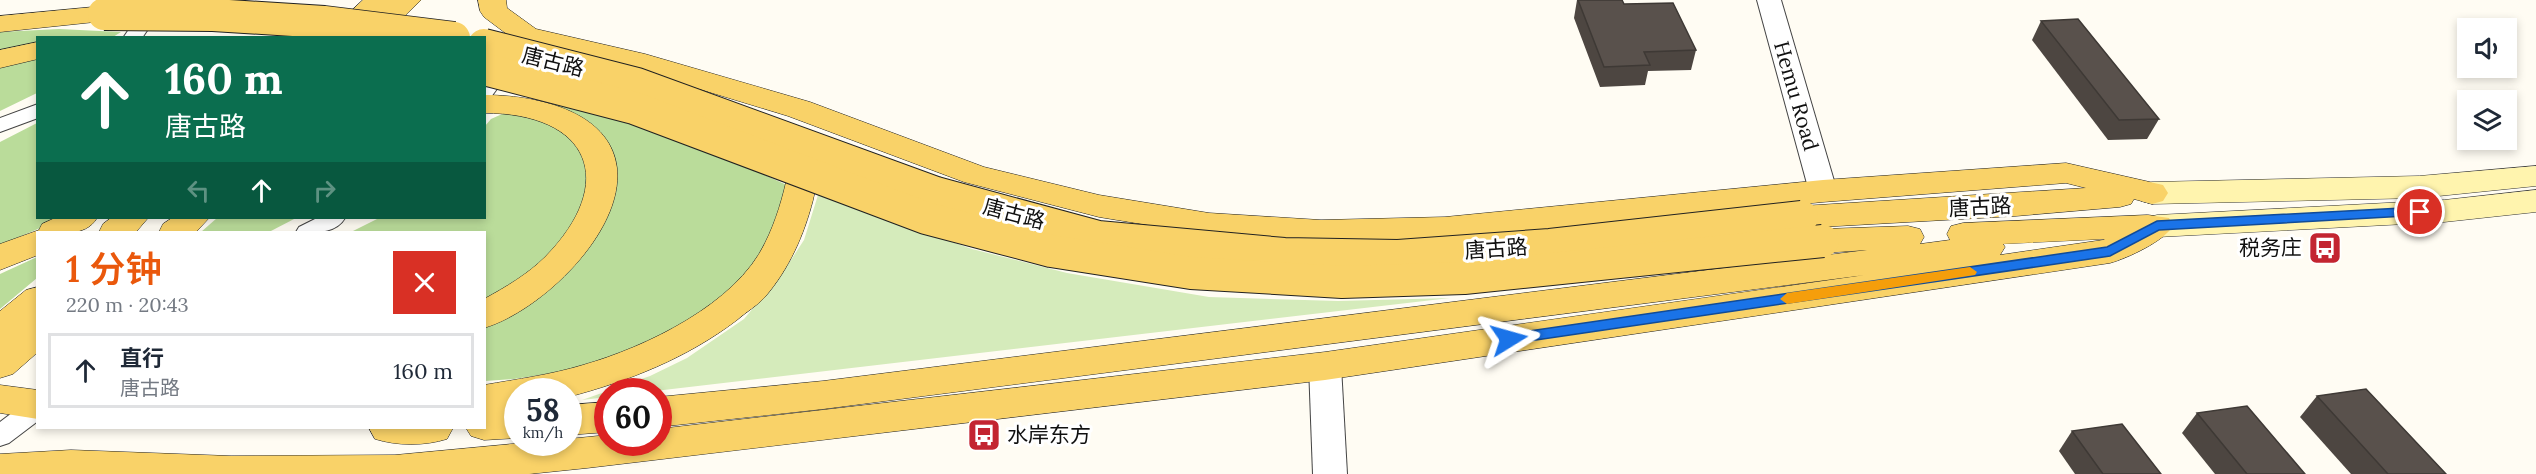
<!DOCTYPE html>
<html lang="zh">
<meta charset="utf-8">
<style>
body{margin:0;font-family:Lora,"Noto Sans SC",serif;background:#f2f2f3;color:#1f2937;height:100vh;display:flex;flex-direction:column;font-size:22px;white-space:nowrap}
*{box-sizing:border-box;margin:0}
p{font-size:20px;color:#747a83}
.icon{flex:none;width:33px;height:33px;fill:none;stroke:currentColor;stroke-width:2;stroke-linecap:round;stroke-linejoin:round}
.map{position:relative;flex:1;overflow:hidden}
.panel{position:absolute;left:36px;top:231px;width:450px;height:198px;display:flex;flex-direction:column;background:#fff;border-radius:0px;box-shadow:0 3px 9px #0003}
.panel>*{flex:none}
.guide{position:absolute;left:36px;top:36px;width:450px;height:183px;border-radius:0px;box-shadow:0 3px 9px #0003;background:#0b6e4f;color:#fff;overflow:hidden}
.fabs{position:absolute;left:2457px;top:18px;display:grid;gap:12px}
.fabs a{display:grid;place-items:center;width:60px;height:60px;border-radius:0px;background:#fff;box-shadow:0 3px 9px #0003;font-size:30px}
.speed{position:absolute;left:504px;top:378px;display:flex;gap:12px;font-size:30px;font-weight:700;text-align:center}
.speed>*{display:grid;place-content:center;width:78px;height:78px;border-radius:50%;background:#fff;box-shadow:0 3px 9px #0003;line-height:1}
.speed small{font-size:15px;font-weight:400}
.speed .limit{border:9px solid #d22;background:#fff;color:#111}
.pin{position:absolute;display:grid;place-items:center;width:51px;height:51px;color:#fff;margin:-26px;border:3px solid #fff;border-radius:50%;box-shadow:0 2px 6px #0007}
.me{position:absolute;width:66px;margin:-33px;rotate:82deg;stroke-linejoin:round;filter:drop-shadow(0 0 4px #0008)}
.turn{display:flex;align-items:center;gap:21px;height:126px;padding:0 30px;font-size:27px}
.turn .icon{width:78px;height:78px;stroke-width:2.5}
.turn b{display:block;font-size:42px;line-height:51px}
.lanes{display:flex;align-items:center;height:57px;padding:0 30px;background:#0003;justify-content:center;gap:30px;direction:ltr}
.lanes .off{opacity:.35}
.round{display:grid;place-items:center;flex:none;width:63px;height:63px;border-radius:0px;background:#f2f2f3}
.overview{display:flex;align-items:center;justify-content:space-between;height:102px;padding:0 30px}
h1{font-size:36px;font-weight:600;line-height:45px;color:#ea580c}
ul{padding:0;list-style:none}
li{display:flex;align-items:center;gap:18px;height:75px;margin:0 12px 9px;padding:0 18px;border:3px solid #e0e1e3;border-radius:0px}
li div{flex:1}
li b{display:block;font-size:22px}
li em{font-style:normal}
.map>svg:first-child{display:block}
.green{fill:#d5ebbb}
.forest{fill:#badc9a}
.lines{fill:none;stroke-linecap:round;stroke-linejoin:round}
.minor-casing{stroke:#434343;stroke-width:2}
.tertiary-casing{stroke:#434343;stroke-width:2}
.secondary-casing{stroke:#323232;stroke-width:1}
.primary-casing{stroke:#212121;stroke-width:1}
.minor{fill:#fff;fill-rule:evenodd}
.tertiary{fill:#fff;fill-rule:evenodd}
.secondary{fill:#fff4ae;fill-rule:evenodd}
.primary{fill:#f9d268;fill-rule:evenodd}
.primary-bridge-casing{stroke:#212121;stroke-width:34;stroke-linecap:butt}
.primary-bridge{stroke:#f9d268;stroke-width:32}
.wall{fill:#4d4641}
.building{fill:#59514c;stroke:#3e3935;stroke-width:1.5}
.route{fill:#1a73e8;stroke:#114b97;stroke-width:1.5}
.slow{fill:#f59e0b}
.labels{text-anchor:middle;stroke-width:6;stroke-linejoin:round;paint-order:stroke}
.street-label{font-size:21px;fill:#101010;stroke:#fff}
.poi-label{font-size:21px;fill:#101010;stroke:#fff;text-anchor:end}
</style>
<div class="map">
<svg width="2536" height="474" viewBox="0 0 2536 474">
<rect width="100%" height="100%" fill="#fffcf3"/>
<!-- green -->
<polygon class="green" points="818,195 972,249 1067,273 1209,297 1338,301 1450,298 655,391 608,392 607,397 582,400 650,376 687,358 744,319 783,272 804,240"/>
<!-- forest -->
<g class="forest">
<polygon points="59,29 121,32 113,37 38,38 37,93 0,111 0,32"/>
<polygon points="534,100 604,116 708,149 789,186 762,252 719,307 678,336 566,371 514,379 485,381 484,232 351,232 379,218 484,218 485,126 491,119"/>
<polygon points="37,123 38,218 64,218 0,245 0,142"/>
<polygon points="217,218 296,218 269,232 201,232"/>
<polygon points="37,257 37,278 0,309 0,274"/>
</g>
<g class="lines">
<!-- minor casing -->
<g class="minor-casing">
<g id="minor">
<polygon points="154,1 161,3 163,7 142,38 123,38 147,3"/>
<polygon points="506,57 513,59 516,63 491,97 484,99 484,78 499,59"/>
<polygon points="38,104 38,118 0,132 0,118"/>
<path d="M317,218H345C335,235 313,232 296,232L299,227Z"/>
<polygon points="38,397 38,421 9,443 0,446 0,422 29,400"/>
</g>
</g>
<!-- tertiary casing -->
<g class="tertiary-casing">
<g id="tertiary">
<polygon points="1757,0 1781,0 1837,191 1833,198 1823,200 1813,198 1809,191"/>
<polygon points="1325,354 1336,358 1341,366 1347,474 1313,474 1309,366 1314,358"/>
</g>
</g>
<!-- secondary casing -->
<g class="secondary-casing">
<g id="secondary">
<polygon points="2536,166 2536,186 2419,198 2152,204 2141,201 2136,193 2141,185 2152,182 2419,176"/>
<polygon points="2536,190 2536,212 2444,222 2157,237 2145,234 2141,226 2145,218 2157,215 2444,200"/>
</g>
</g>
<!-- primary casing -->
<g class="primary-casing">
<g id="primary">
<polygon points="363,0 421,0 382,38 357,38 356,35 353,38 322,38"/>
<polygon points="478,0 506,0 507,8 536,29 645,54 810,102 984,167 1099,195 1209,213 1321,220 1445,217 1823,180 2066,163 2163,185 2168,193 2163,201 2152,204 2134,199 2131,204 2120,207 2016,216 1802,228 1791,225 1786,217 1791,209 1802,206 2086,188 2066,183 1823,202 1445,239 1321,242 1209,235 1099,217 964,182 788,116 627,67 516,41 484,17 480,11"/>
<polygon points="104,6 114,8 118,14 114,20 0,32 0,16"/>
<polygon points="38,42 38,59 0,68 0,50"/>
<path d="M484,95C532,95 610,109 617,168C624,232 541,311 484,328V299C506,287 528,274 545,257C619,182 590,113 484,113Z"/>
<path d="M804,135L815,138C827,156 817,180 813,200C804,235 789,269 765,297C757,306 746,312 737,320C687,358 629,381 568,397V392H518V407L511,409L518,408V438L484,440L471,436L466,428H484V385C518,379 550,375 583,365C646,347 736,304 765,243C776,221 783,197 788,173C790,161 787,148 793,138Z"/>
<path d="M2148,215L2169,218L2173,226C2164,241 2128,258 2110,263L1325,380L587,468L529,474H0V454L71,450L231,456L395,455L533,442H568V439L608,435V442H658V429L1325,352L1865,275L823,409L658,427V397L823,381L1867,250L1823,253L1811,249L1806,241L1811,233L1823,229L1908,226L1920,229L1924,237L1920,244L1950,240L1947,234L1951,226L1963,223ZM2105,239L2103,240L2000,255L2005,247L2003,244Z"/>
<path d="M55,218H97C85,238 59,232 38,232V255L0,270V244L39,230L42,224Z"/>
<polygon points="111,218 148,218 136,232 99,232 103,224"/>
<polygon points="172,218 209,218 196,232 159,232 163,224"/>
<polygon points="38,287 38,352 13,374 0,378 0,311 26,290"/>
<polygon points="0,385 38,390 38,419 0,413"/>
<polygon points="608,402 608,432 568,435 568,405"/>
<path d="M369,428H453L447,439C425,446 397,446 375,439Z"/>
</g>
</g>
<!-- minor -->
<use href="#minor" class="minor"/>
<!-- tertiary -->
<use href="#tertiary" class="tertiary"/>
<!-- secondary -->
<use href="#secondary" class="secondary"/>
<!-- primary -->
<use href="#primary" class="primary"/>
<!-- primary-bridge casing -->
<g class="primary-bridge-casing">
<g id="primary-bridge">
<polyline points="104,14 213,15 324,22 454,38"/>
<polyline points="484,45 637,84 936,193 1098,237 1284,254 1398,256 1550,245 1802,217"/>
<polyline points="484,69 634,108 926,218 1051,251 1191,273 1342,282 1464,278 1823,241"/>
</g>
</g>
<!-- primary-bridge -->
<use href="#primary-bridge" class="primary-bridge"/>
</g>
<!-- wall -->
<g class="wall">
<polygon points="1577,0 1622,0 1624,4 1696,50 1691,70 1648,71 1645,85 1600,87 1574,18"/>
<polygon points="2041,21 2159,119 2147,139 2108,140 2032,40"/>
<polygon points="2317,396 2446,474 2351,474 2300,417"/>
<polygon points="2197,413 2305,474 2215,474 2182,433"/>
<polygon points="2072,431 2161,474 2075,474 2059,451"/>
</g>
<!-- building -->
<g class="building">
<polygon points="1578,0 1622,0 1624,4 1673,3 1696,50 1644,52 1650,65 1604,67"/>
<polygon points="2078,19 2159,119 2119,120 2041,21"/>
<polygon points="2366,389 2446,474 2388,474 2317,396"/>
<polygon points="2247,406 2305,474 2247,474 2197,413"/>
<polygon points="2122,424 2161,474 2103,474 2072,431"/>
</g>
<!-- route -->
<polygon class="route" points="2420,207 2426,212 2424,215 2159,230 2110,256 1509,344 1504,343 1502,339 1504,335 1509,334 2107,247 2157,221"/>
<!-- slow -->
<polygon class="slow" points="1970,267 1977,272 1975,275 1787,304 1780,299 1787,293"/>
<!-- icons -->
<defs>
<g id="bus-square" transform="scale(1.725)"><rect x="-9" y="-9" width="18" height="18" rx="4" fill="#c32531" stroke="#fff"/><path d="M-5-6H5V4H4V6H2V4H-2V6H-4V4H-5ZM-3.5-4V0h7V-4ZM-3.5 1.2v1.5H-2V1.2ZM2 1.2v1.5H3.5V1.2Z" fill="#fff"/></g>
</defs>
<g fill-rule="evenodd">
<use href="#bus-square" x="2325" y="248"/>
<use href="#bus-square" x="984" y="435"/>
</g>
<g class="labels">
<!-- street labels -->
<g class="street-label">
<text transform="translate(553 62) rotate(14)" y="7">唐古路</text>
<text transform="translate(1796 96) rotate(74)" y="7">Hemu Road</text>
<text transform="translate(1980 207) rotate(-3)" y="7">唐古路</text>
<text transform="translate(1014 214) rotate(15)" y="7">唐古路</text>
<text transform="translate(1496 249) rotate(-4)" y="7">唐古路</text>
</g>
<!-- poi labels -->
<g class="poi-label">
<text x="2302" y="255">税务庄</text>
<text x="1007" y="442" text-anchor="start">水岸东方</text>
</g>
</g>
</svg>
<div class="fabs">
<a><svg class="icon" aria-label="sound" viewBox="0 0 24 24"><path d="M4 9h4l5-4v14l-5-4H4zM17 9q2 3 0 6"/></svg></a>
<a><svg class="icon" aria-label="layers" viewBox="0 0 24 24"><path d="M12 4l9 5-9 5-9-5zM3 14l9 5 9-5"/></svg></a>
</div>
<div class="speed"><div>58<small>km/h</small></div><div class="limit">60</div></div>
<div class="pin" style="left:2420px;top:212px;background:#d93025"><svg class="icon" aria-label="arrive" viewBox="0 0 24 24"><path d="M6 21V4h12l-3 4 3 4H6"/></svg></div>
<svg class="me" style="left:1509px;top:339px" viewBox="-20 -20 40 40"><path d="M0-17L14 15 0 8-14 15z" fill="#1a73e8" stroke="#fff" stroke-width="4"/></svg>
<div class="guide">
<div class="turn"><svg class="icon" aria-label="ahead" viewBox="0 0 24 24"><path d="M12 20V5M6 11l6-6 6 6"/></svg><div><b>160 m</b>唐古路</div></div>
<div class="lanes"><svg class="icon off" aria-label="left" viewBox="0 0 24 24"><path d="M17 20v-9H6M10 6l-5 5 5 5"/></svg><svg class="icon" aria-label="ahead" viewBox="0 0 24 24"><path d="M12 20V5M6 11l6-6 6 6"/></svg><svg class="icon off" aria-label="right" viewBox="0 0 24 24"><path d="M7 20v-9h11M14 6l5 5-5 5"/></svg></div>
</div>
<section class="panel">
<div class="overview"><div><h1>1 分钟</h1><p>220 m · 20:43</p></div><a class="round" style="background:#d93025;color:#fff"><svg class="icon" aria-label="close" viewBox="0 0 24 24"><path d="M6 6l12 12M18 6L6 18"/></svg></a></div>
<ul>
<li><svg class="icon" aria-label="ahead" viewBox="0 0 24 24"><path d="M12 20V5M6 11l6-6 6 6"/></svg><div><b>直行</b><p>唐古路</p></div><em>160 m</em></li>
</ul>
</section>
</div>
